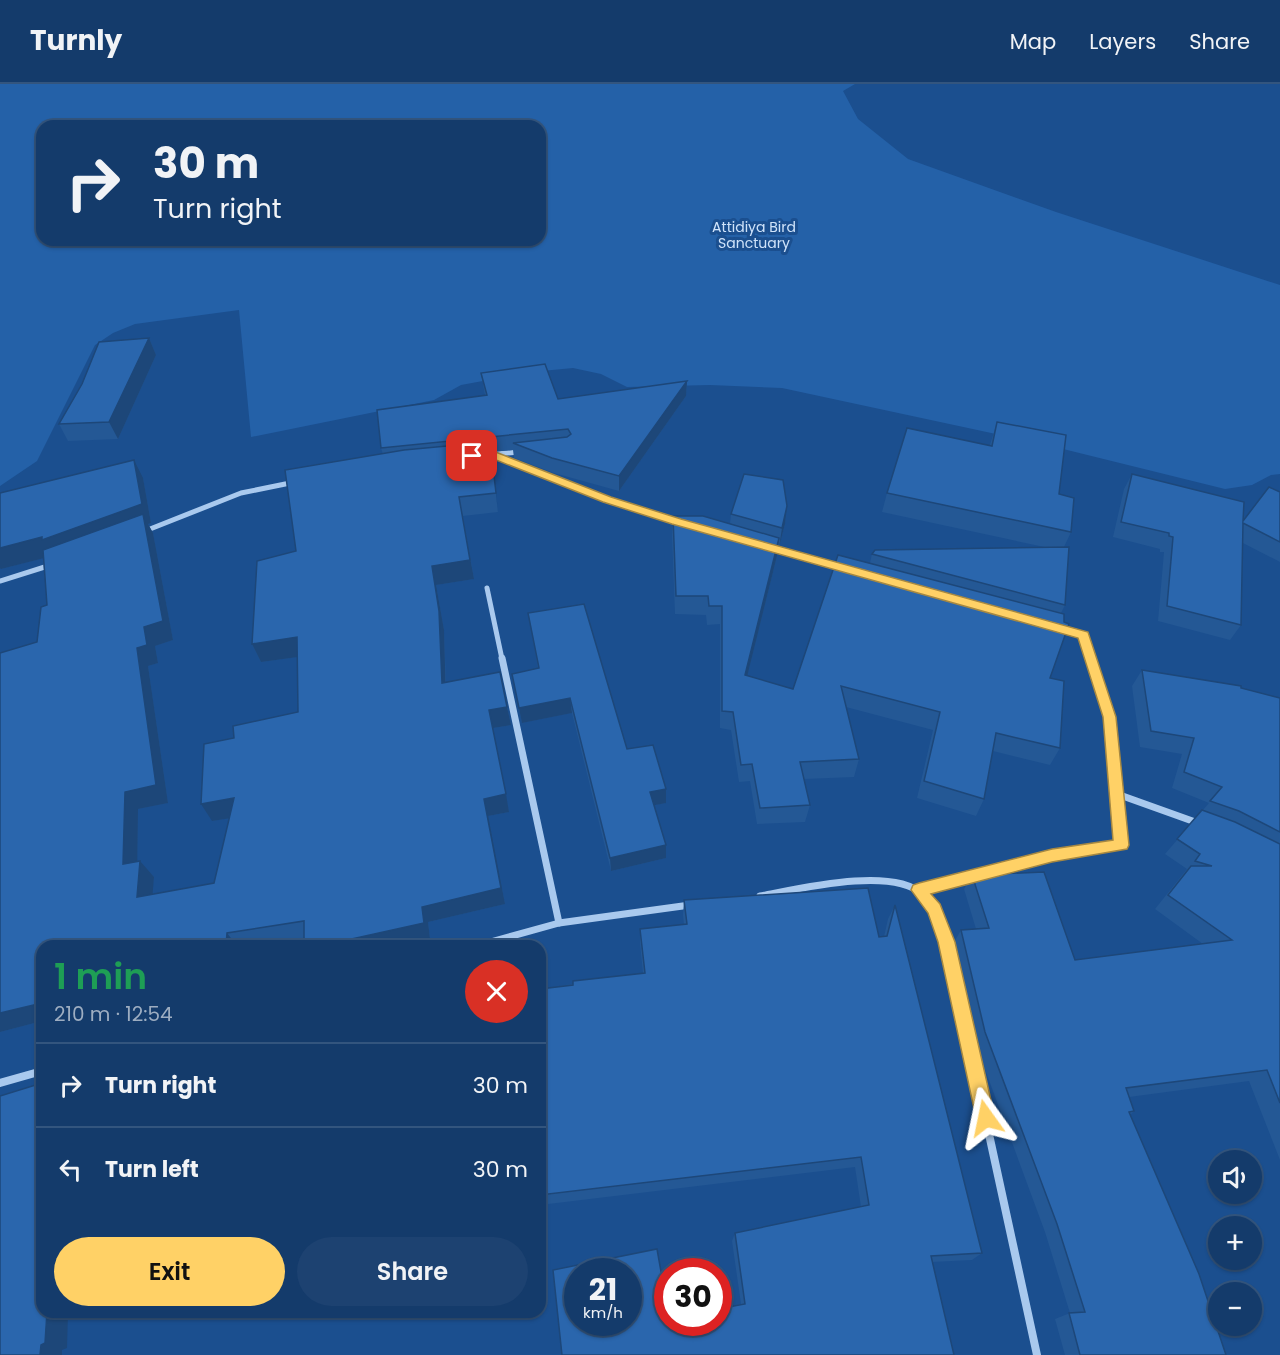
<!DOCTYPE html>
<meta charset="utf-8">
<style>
body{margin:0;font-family:Poppins,sans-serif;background:#1d4271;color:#f1f3f6;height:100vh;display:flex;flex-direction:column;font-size:22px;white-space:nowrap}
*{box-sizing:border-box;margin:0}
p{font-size:20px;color:#9dadc1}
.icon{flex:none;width:33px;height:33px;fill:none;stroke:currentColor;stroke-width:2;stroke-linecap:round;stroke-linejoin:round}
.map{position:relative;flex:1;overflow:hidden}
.details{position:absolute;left:36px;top:856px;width:510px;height:378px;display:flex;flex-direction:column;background:#143b6b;border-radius:18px;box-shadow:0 2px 4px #0004,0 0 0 2px #33557e}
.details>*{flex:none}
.banner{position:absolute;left:36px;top:36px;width:510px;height:126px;border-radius:18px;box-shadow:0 2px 4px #0004,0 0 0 2px #33557e;background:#143b6b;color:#f1f3f6;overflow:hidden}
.fabs{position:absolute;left:1208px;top:1066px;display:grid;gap:12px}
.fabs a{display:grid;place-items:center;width:54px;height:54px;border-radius:50%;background:#143b6b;box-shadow:0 2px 4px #0004,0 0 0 2px #33557e;font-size:30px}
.speed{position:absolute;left:564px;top:1174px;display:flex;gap:12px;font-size:30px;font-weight:700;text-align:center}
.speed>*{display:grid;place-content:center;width:78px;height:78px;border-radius:50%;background:#143b6b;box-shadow:0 2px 4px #0004,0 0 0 2px #33557e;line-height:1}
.speed small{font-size:15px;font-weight:400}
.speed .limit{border:9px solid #d22;background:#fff;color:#111}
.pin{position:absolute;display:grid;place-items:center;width:51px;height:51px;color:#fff;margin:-26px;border-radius:12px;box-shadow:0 3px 9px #0006}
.me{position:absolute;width:66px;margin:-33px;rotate:348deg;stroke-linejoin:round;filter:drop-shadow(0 0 4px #0008)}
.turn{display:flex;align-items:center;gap:21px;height:126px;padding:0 18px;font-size:27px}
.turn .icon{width:78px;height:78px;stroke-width:2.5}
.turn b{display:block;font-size:42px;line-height:51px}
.round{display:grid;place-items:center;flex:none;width:63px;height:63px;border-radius:32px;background:#1d4271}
.headline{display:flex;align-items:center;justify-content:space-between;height:102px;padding:0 18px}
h1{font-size:36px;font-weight:600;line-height:45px;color:#1e9e55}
.primary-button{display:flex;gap:12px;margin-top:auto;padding:12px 18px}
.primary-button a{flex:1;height:69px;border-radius:36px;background:#ffd166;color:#111;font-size:24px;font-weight:600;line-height:69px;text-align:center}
.primary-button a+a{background:#1d4271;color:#f1f3f6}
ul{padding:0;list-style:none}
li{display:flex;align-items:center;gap:18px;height:84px;padding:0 18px;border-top:2px solid #33557e}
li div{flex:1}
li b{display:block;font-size:22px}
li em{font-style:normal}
header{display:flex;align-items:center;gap:36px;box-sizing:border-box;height:84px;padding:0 30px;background:#143b6b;border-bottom:2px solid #33557e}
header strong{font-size:28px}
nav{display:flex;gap:33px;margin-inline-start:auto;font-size:21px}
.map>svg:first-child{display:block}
.green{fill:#2461a8;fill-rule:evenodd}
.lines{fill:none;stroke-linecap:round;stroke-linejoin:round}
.minor-far2{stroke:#a9c9ee;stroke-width:5}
.minor-far1{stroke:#a9c9ee;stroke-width:7}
.minor{stroke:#a9c9ee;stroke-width:8}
.wall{fill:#245895}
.shaded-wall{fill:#1d4779}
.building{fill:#2a66ad;stroke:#1d4779;stroke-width:1.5;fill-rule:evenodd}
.route{fill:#ffd166;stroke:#a68842;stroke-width:1.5}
.labels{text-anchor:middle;stroke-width:6;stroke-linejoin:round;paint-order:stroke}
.far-park-label{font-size:14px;fill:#cfe3fa;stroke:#1b4f8f}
</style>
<header>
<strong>Turnly</strong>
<nav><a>Map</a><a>Layers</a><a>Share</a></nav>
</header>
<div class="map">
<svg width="1280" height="1271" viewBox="0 0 1280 1271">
<rect width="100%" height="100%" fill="#1b4f8f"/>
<!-- green -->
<path class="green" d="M0,0H855L843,7L858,35L908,75L1056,128L1280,201V390L1271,391L1252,401L1225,405L1047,361L782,304L710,301L627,303L601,290L573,284L531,288L461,301L434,316L251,353L239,226L135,240L113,249L95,261L37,377L0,402ZM42,42H540V156H42Z"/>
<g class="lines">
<!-- minor-far2 -->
<g class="minor-far2">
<polyline points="495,370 520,368"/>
<polyline points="493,371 607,415 680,439"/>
<polyline points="145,447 241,409 295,398"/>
<polyline points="771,464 842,484"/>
<polyline points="0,497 51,481"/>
<polyline points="487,504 502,575"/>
<polyline points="1060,545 1084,551 1091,575"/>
</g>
<!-- minor-far1 -->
<g class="minor-far1">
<polyline points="502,574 559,839"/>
<polyline points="1117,710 1198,739"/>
<polyline points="919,806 1052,771 1121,761 1109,633 1091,574"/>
<path d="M760,812C798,805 892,782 922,810C941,826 947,858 952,881"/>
<polyline points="476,862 559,839 690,821"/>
</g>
<!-- minor -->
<g class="minor">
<polyline points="952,880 1037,1271"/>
<polyline points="0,999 42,987"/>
</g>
</g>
<!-- wall -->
<g class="wall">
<polygon points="149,254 156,271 118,355 68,357 59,340"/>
<polygon points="481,289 558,315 687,297 686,312 619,407 554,389 514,374 513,366 491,368 498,428 463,432 474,495 436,501 444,546 446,599 507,623 511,641 493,644 509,728 488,732 505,820 428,838 430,855 396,862 304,862 304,854 247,862 42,862 42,937 0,948 0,569 37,558 47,521 43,474 1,485 143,394 151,439 148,440 153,449 173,556 155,562 158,579 148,582 168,719 138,725 137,777 154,793 152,810 214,799 229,734 212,737 234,654 298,628 297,573 261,578 252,560 296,467 383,370 381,364 485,311"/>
<polygon points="997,338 1059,410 1071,448 1064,463 1065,521 1061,529 1050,594 1060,664 1050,681 993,667 984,715 976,732 917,714 933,646 846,623 859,675 854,693 804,695 810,721 805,738 757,740 750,697 739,698 731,646 720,644 720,540 707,541 706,531 675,530 672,450 673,432 730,440 731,430 787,422 785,440 779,463 778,463 777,472 747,592 793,605 870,479 872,470 1049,464 882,428 887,409 990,361"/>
<polygon points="1132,390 1243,437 1280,408 1280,478 1243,459 1241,541 1230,556 1158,537 1164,468 1160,468 1160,465 1113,453 1124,405"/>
<polygon points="528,529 627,665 666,705 666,719 654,721 666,774 611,787 572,629 522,639 512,590 538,584"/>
<polygon points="1142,586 1241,604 1280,614 1280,1076 1249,997 1129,1013 1134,1027 1130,1031 1226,1271 1065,1271 1055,1235 1070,1229 1045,1148 976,961 953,860 961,846 976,845 964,805 972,791 1075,876 1203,860 1155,825 1187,785 1165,770 1209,719 1172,704 1182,670 1140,663 1132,602"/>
<polygon points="684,816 879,853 884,853 888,835 895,821 982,1169 972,1176 932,1178 668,1239 741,1220 732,1157 735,1149 861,1123 855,1083 540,1121 540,905 643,889 640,859 640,845 684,841 683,831"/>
</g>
<!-- shaded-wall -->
<g class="shaded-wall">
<polygon points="149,254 156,271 118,355 109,338"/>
<polygon points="687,297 686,312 619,407 619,392"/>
<polygon points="490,358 493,376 498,428 496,409"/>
<polygon points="134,376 143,394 151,439 148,440 153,449 173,556 155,562 158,579 148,582 168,719 138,725 137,797 123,780 52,472 1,485 0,484 0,464"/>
<polygon points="459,413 474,495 436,501 444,546 446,618 442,599 432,482"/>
<polygon points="787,422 785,440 779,463 782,444"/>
<polygon points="779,454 777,472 743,609 745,591"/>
<polygon points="297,553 305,572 261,578 252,560"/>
<polygon points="570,614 572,629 522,639 519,624"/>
<polygon points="507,623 511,641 493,644 489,626"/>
<polygon points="666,705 666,719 650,722 650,708"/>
<polygon points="506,710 509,728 488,732 505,820 428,838 430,855 396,862 320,862 422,823 484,715"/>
<polygon points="234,714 244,732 212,737 201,720"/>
<polygon points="666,761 666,774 611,787 610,774"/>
<polygon points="140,777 154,793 151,829 137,813"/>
<polygon points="227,849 237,862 226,862"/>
<polygon points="42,919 42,937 0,948 0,929"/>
<polygon points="47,1228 68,1228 67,1264 62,1266 62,1271 40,1271"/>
</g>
<!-- building -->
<g class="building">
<polygon points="149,254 109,338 59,340 82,300 99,258"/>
<polygon points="545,280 558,315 687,297 619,392 552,374 513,359 567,353 571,350 568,345 381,364 377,326 487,311 481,289"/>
<polygon points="997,338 1066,351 1059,410 1074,414 1071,448 887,409 907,344 992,362"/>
<polygon points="490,358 496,409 459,413 470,476 432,482 439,527 442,599 500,588 507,623 489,626 506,710 484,715 501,804 422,823 424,839 320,862 304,862 304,837 227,849 226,862 42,862 42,919 0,929 0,569 37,558 41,523 47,521 43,466 143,430 163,537 144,543 147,561 137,564 156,701 125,708 123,780 140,777 137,813 214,799 234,714 201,720 204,660 234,654 233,642 298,628 297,553 252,560 257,477 296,467 285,386 404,366"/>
<polygon points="134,376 142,420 42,456 42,453 0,464 0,409"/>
<polygon points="744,390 783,396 787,422 782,444 731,430"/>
<polygon points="1132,390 1244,418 1243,437 1269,403 1280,408 1280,458 1243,439 1241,541 1167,522 1173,453 1169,452 1169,449 1121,438"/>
<polygon points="673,432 703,432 779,454 745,591 793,605 838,471 1064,530 1064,538 1069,540 1050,594 1064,597 1060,664 996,649 984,715 924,697 940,628 841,602 859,675 800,678 810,721 760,724 752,680 741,681 733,628 722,627 722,522 709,522 708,512 676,512"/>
<polygon points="1069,463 1065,521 872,470 875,466"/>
<polygon points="584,520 627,665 653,661 666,705 650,708 666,761 610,774 570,614 519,624 512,590 539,584 528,529"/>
<polygon points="1142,586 1241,602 1241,604 1280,614 1280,748 1239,727 1210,717 1222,703 1184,688 1194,654 1151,647"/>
<polygon points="1202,726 1235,738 1280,760 1280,1019 1267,986 1126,1004 1134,1027 1129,1028 1199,1190 1226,1271 1080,1271 1069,1229 1085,1228 1057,1140 985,948 961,846 989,844 972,791 1044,788 1075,876 1232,856 1168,811 1191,782 1212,782 1195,777 1200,770 1177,755"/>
<path d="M868,804L879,853L887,852L895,821L982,1169L931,1172L954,1271H562L553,1186L657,1165L668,1227V1239H718V1225L745,1220L735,1149L869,1121L861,1073L540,1111V905L573,901V897L645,889L640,845L687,840L684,816ZM578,1188H628V1239H578Z"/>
<polygon points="42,999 42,1228 47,1228 45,1259 41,1261 40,1271 0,1271 0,1012"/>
</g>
<!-- route -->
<polygon class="route" points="493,367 611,413 681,435 1088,548 1116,633 1129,761 1127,765 1052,778 931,810 940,820 955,858 995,1034 992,1040 986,1043 979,1040 976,1034 938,858 928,829 911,806 913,801 919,799 1052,765 1113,756 1103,633 1078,554 672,440 603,418 491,374 472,375 467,372 472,369"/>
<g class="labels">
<!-- far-park labels -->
<g class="far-park-label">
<text x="754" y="148">Attidiya Bird<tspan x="754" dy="16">Sanctuary</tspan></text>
</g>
</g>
</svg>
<div class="fabs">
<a><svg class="icon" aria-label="sound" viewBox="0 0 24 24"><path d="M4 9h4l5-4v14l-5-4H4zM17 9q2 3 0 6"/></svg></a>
<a>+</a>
<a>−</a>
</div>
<div class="speed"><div>21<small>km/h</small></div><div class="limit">30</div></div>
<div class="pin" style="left:472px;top:372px;background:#d93025"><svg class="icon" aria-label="arrive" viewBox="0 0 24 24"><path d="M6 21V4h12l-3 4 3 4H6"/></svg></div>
<svg class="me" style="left:986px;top:1034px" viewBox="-20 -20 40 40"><path d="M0-17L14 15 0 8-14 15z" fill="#ffd166" stroke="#fff" stroke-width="4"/></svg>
<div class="banner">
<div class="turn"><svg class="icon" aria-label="right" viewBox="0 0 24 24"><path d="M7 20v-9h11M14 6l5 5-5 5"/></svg><div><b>30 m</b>Turn right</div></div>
</div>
<section class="details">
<div class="headline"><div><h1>1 min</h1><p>210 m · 12:54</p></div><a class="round" style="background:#d93025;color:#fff"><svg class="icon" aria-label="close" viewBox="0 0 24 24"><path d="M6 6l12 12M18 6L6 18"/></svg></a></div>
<ul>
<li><svg class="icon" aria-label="right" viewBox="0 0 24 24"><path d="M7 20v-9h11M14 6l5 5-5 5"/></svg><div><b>Turn right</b></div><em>30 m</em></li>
<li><svg class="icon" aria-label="left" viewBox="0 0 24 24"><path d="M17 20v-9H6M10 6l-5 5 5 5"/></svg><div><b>Turn left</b></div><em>30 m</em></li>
</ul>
<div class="primary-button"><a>Exit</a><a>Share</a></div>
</section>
</div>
